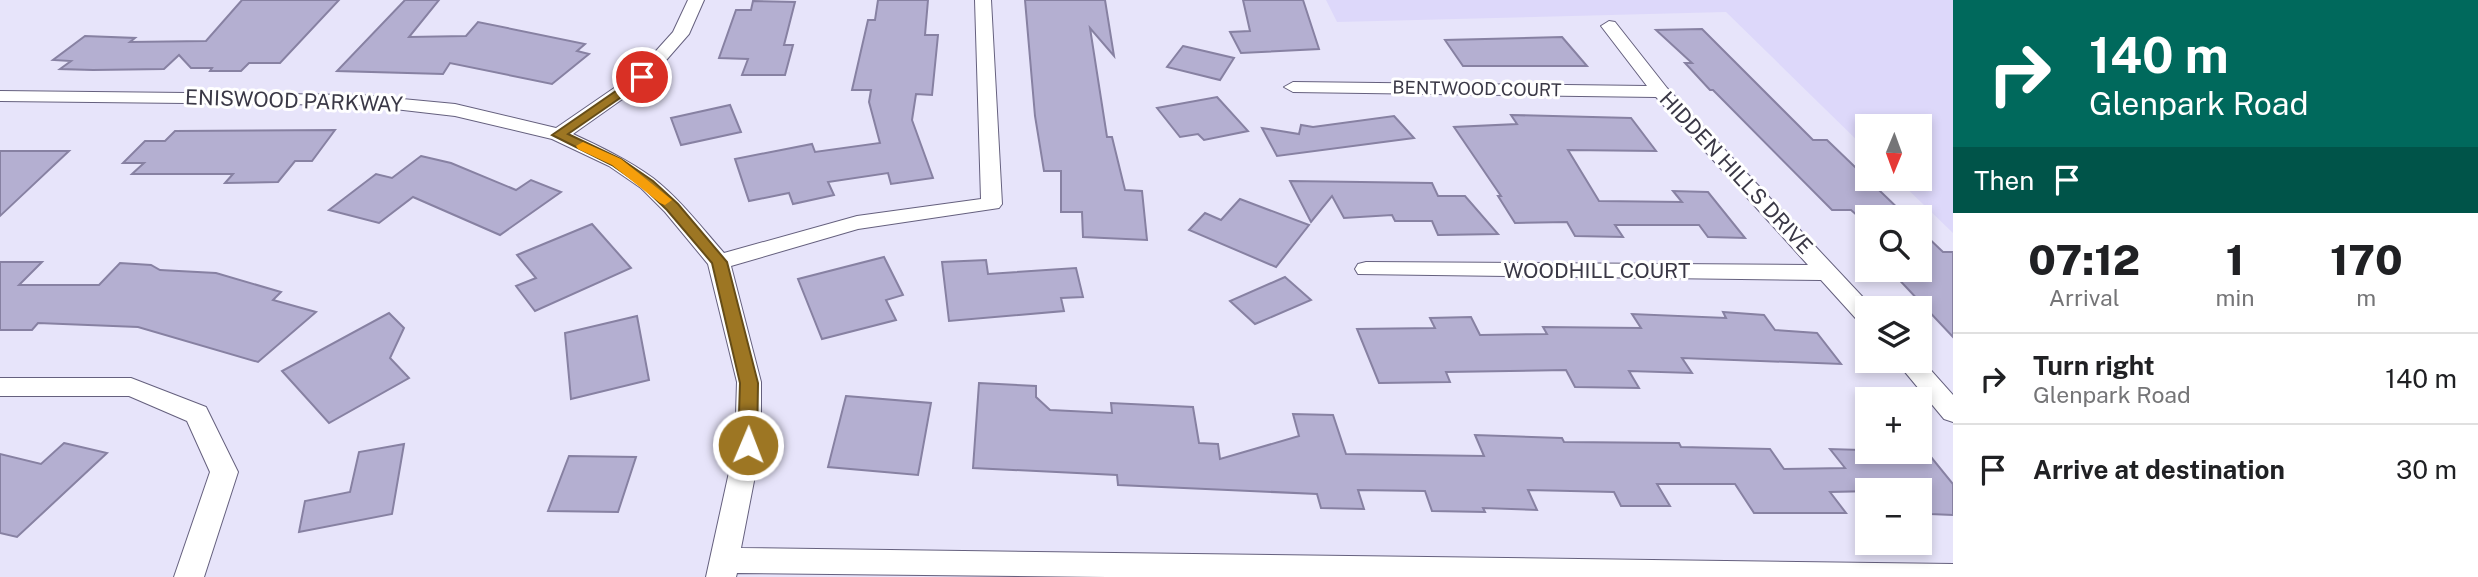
<!DOCTYPE html>
<meta charset="utf-8">
<style>
body{margin:0;font-family:"Public Sans",sans-serif;background:#f6f6f6;color:#202124;height:100vh;display:flex;flex-direction:column;font-size:26px;white-space:nowrap}
*{box-sizing:border-box;margin:0}
p{font-size:23px;color:#757577}
.icon{flex:none;width:38px;height:38px;fill:none;stroke:currentColor;stroke-width:2;stroke-linecap:round;stroke-linejoin:round}
.map{position:relative;flex:1;overflow:hidden}
.drawer{display:flex;flex-direction:column;background:#fff;width:525px}
.drawer>*{flex:none}
.top-card{background:#00695c;color:#fff;overflow:hidden}
.needle{width:46px;rotate:181deg}
.buttons{position:absolute;left:1855px;top:114px;display:grid;gap:14px}
.buttons a{display:grid;place-items:center;width:77px;height:77px;border-radius:0px;background:#fff;box-shadow:0 4px 10px #0003;font-size:35px}
.pin{position:absolute;display:grid;place-items:center;width:60px;height:60px;color:#fff;margin:-30px;border:4px solid #fff;border-radius:50%;box-shadow:0 2px 7px #0007}
.me{position:absolute;width:77px;margin:-38px;rotate:1deg;stroke-linejoin:round;filter:drop-shadow(0 0 5px #0008)}
.turn{display:flex;align-items:center;gap:24px;height:147px;padding:0 21px;font-size:32px}
.turn .icon{width:91px;height:91px;stroke-width:2.5}
.turn b{display:block;font-size:49px;line-height:60px}
.then{display:flex;align-items:center;height:66px;padding:0 21px;background:#0003;gap:14px;font-size:26px}
.eta{display:flex;justify-content:space-evenly;align-items:center;height:119px;text-align:center}
.eta b{font-size:42px;font-weight:800;line-height:49px}
ul{padding:0;list-style:none}
li{display:flex;align-items:center;gap:21px;height:91px;padding:0 21px;border-top:2px solid #e0e0e0}
li div{flex:1}
li b{display:block;font-size:26px}
li em{font-style:normal}
main{display:flex;flex:1;min-height:0}
.map>svg:first-child{display:block}
.built{fill:#ddd8fa}
.building{fill:#b4afd1;stroke:#8781a2;stroke-width:2}
.lines{fill:none;stroke-linecap:round;stroke-linejoin:round}
.minor-casing{stroke:#65607e;stroke-width:2}
.minor{fill:#fff;fill-rule:evenodd}
.route{fill:#9d7623;stroke:#664d17;stroke-width:2}
.slow{fill:#f59e0b}
.labels{text-anchor:middle;stroke-width:6;stroke-linejoin:round;paint-order:stroke}
.far-street-label{font-size:18px;fill:#3a3846;stroke:#fff}
.street-label{font-size:21px;fill:#3a3846;stroke:#fff}
</style>
<main>
<div class="map">
<svg width="1953" height="577" viewBox="0 0 1953 577">
<rect width="100%" height="100%" fill="#e7e4fa"/>
<!-- built -->
<polygon class="built" points="1326,0 1953,0 1953,233 1897,179 1920,178 1920,126 1867,126 1867,150 1726,12 1337,22"/>
<!-- building -->
<g class="building">
<polygon points="242,0 339,0 280,63 249,63 241,71 210,71 212,68 191,68 179,55 164,69 93,70 60,69 71,61 53,60 85,36 135,38 130,42 206,41"/>
<polygon points="405,0 439,0 409,37 466,36 478,22 585,44 577,51 589,54 552,84 450,63 443,74 337,71"/>
<polygon points="878,0 928,0 925,35 938,35 932,95 916,94 912,120 933,178 891,184 888,173 828,182 834,195 793,204 789,193 749,201 735,159 812,144 815,152 880,143 869,102 871,90 852,90 868,20 875,20"/>
<polygon points="1025,0 1105,0 1114,56 1090,28 1107,137 1112,137 1125,190 1142,191 1147,240 1083,237 1082,212 1061,212 1061,171 1044,171 1035,116"/>
<polygon points="1243,0 1303,0 1319,49 1241,53 1230,32 1250,31"/>
<polygon points="753,1 795,2 784,45 793,45 785,75 742,75 748,59 719,58 736,10 751,10"/>
<polygon points="1702,29 1813,140 1827,140 1907,217 1859,217 1851,210 1832,210 1713,90 1710,90 1685,63 1692,63 1656,30"/>
<polygon points="1562,37 1587,66 1463,66 1445,40"/>
<polygon points="1183,46 1234,58 1220,80 1167,67"/>
<polygon points="1217,97 1248,131 1204,140 1198,134 1180,137 1157,108"/>
<polygon points="730,105 741,132 681,145 671,118"/>
<polygon points="1511,115 1631,118 1656,151 1568,150 1599,201 1682,202 1673,191 1708,192 1745,238 1708,237 1699,225 1615,225 1623,237 1575,236 1567,222 1515,223 1498,196 1501,196 1454,127 1517,124"/>
<polygon points="1394,116 1414,138 1277,156 1262,128 1299,134 1301,125 1313,127"/>
<polygon points="335,130 312,161 295,161 278,182 225,183 233,174 132,174 144,163 123,163 145,141 165,141 175,131"/>
<polygon points="0,151 69,151 0,216"/>
<polygon points="421,156 451,163 516,190 531,180 561,192 500,235 413,197 379,223 329,210 376,174 392,178"/>
<polygon points="1290,181 1432,183 1438,196 1465,196 1498,234 1438,235 1432,221 1395,221 1392,215 1344,218 1332,196 1311,222"/>
<polygon points="1240,199 1309,225 1276,267 1189,230 1205,213 1221,220"/>
<polygon points="592,224 631,268 535,311 516,286 536,278 517,255"/>
<polygon points="1920,230 1943,252 1953,252 1953,337 1890,270 1920,270"/>
<polygon points="884,257 903,295 886,300 896,320 822,339 798,279"/>
<polygon points="986,260 988,274 1076,268 1083,297 1061,298 1064,311 949,321 942,262"/>
<polygon points="0,262 42,262 19,285 99,285 120,263 151,265 160,270 216,273 281,292 273,300 316,312 258,362 138,327 38,323 32,330 0,330"/>
<polygon points="1285,277 1311,300 1255,324 1230,301"/>
<polygon points="1723,312 1764,315 1775,330 1817,333 1841,364 1682,358 1692,373 1629,371 1639,388 1575,387 1566,370 1446,372 1450,382 1379,383 1357,329 1435,328 1430,318 1471,317 1480,335 1547,334 1543,327 1641,328 1632,314 1726,318"/>
<polygon points="389,313 404,328 390,358 409,378 329,423 282,371"/>
<polygon points="637,316 649,380 571,399 565,333"/>
<polygon points="979,383 1036,386 1036,397 1050,410 1112,413 1111,403 1193,407 1199,443 1218,444 1220,459 1299,436 1293,414 1333,415 1346,454 1484,456 1475,435 1562,438 1564,442 1679,443 1681,447 1770,449 1784,469 1845,468 1830,449 1927,452 1953,484 1953,515 1930,514 1920,502 1920,490 1830,492 1846,513 1754,513 1735,484 1657,484 1670,506 1621,506 1614,492 1528,490 1537,510 1483,508 1485,512 1432,511 1425,491 1358,490 1364,509 1321,508 1317,494 1118,485 1117,475 973,468"/>
<polygon points="846,396 931,403 918,475 828,467"/>
<polygon points="64,443 107,453 17,537 0,533 0,454 41,464"/>
<polygon points="404,444 392,514 299,532 305,501 350,492 359,452"/>
<polygon points="569,456 636,457 618,512 548,511"/>
</g>
<g class="lines">
<!-- minor casing -->
<g class="minor-casing">
<g id="minor">
<path d="M688,0H704L689,34L648,81L573,134C601,147 628,160 653,178C680,199 702,228 724,253L857,216L981,199L975,0H991L1002,204L999,208L858,229L731,266L761,382V445L741,548L1953,564V577H1107L737,573L736,577H706L735,445L737,382L708,264L665,212L641,188L609,166L552,139L455,116L360,105L0,101V91L360,95L455,104L556,128L636,73L673,32Z"/>
<polygon points="1609,21 1615,22 1667,88 1873,308 1867,308 1867,324 1859,322 1821,280 1358,274 1355,269 1358,264 1366,262 1808,265 1656,97 1293,92 1284,87 1293,82 1647,86 1601,26"/>
<polygon points="1920,358 1953,395 1953,422 1944,419 1895,360 1920,360"/>
<polygon points="0,378 131,378 206,407 238,472 204,577 174,577 210,472 187,421 129,396 0,396"/>
</g>
</g>
<!-- minor -->
<use href="#minor" class="minor"/>
</g>
<!-- route -->
<polygon class="route" points="642,73 646,75 646,80 568,134 621,159 653,181 678,204 727,262 758,383 757,445 754,450 748,452 741,450 738,445 740,383 712,263 667,210 643,187 612,165 552,135"/>
<!-- slow -->
<polygon class="slow" points="583,142 621,159 672,200 665,205 660,203 612,165 578,149 576,146"/>
<g class="labels">
<!-- far-street labels -->
<g class="far-street-label">
<text transform="translate(1477 89) rotate(1)" y="6">BENTWOOD COURT</text>
</g>
<!-- street labels -->
<g class="street-label">
<text transform="translate(294 101) rotate(2)" y="7">ENISWOOD PARKWAY</text>
<text transform="translate(1736 173) rotate(47)" y="7">HIDDEN HILLS DRIVE</text>
<text x="1597" y="278">WOODHILL COURT</text>
</g>
</g>
</svg>
<div class="buttons">
<a><svg class="needle" viewBox="-14 -14 28 28"><path d="M0-13l5 13h-10z" fill="#e53935"/><path d="M0 13l5-13h-10z" fill="#757577"/></svg></a>
<a><svg class="icon" aria-label="search" viewBox="0 0 24 24"><circle cx="10" cy="10" r="6"/><path d="M15 15l6 6"/></svg></a>
<a><svg class="icon" aria-label="layers" viewBox="0 0 24 24"><path d="M12 4l9 5-9 5-9-5zM3 14l9 5 9-5"/></svg></a>
<a>+</a>
<a>−</a>
</div>
<div class="pin" style="left:642px;top:77px;background:#d93025"><svg class="icon" aria-label="arrive" viewBox="0 0 24 24"><path d="M6 21V4h12l-3 4 3 4H6"/></svg></div>
<svg class="me" style="left:748px;top:445px" viewBox="-20 -20 40 40"><circle r="17" fill="#9d7623" stroke="#fff" stroke-width="3"/><path d="M0-11L8 9 0 5-8 9z" fill="#fff"/></svg>
</div>
<section class="drawer">
<div class="top-card">
<div class="turn"><svg class="icon" aria-label="right" viewBox="0 0 24 24"><path d="M7 20v-9h11M14 6l5 5-5 5"/></svg><div><b>140 m</b>Glenpark Road</div></div>
<div class="then">Then<svg class="icon" aria-label="arrive" viewBox="0 0 24 24"><path d="M6 21V4h12l-3 4 3 4H6"/></svg></div>
</div>
<div class="eta">
<div><b>07:12</b><p>Arrival</p></div>
<div><b>1</b><p>min</p></div>
<div><b>170</b><p>m</p></div>
</div>
<ul>
<li><svg class="icon" aria-label="right" viewBox="0 0 24 24"><path d="M7 20v-9h11M14 6l5 5-5 5"/></svg><div><b>Turn right</b><p>Glenpark Road</p></div><em>140 m</em></li>
<li><svg class="icon" aria-label="arrive" viewBox="0 0 24 24"><path d="M6 21V4h12l-3 4 3 4H6"/></svg><div><b>Arrive at destination</b></div><em>30 m</em></li>
</ul>
</section>
</main>
